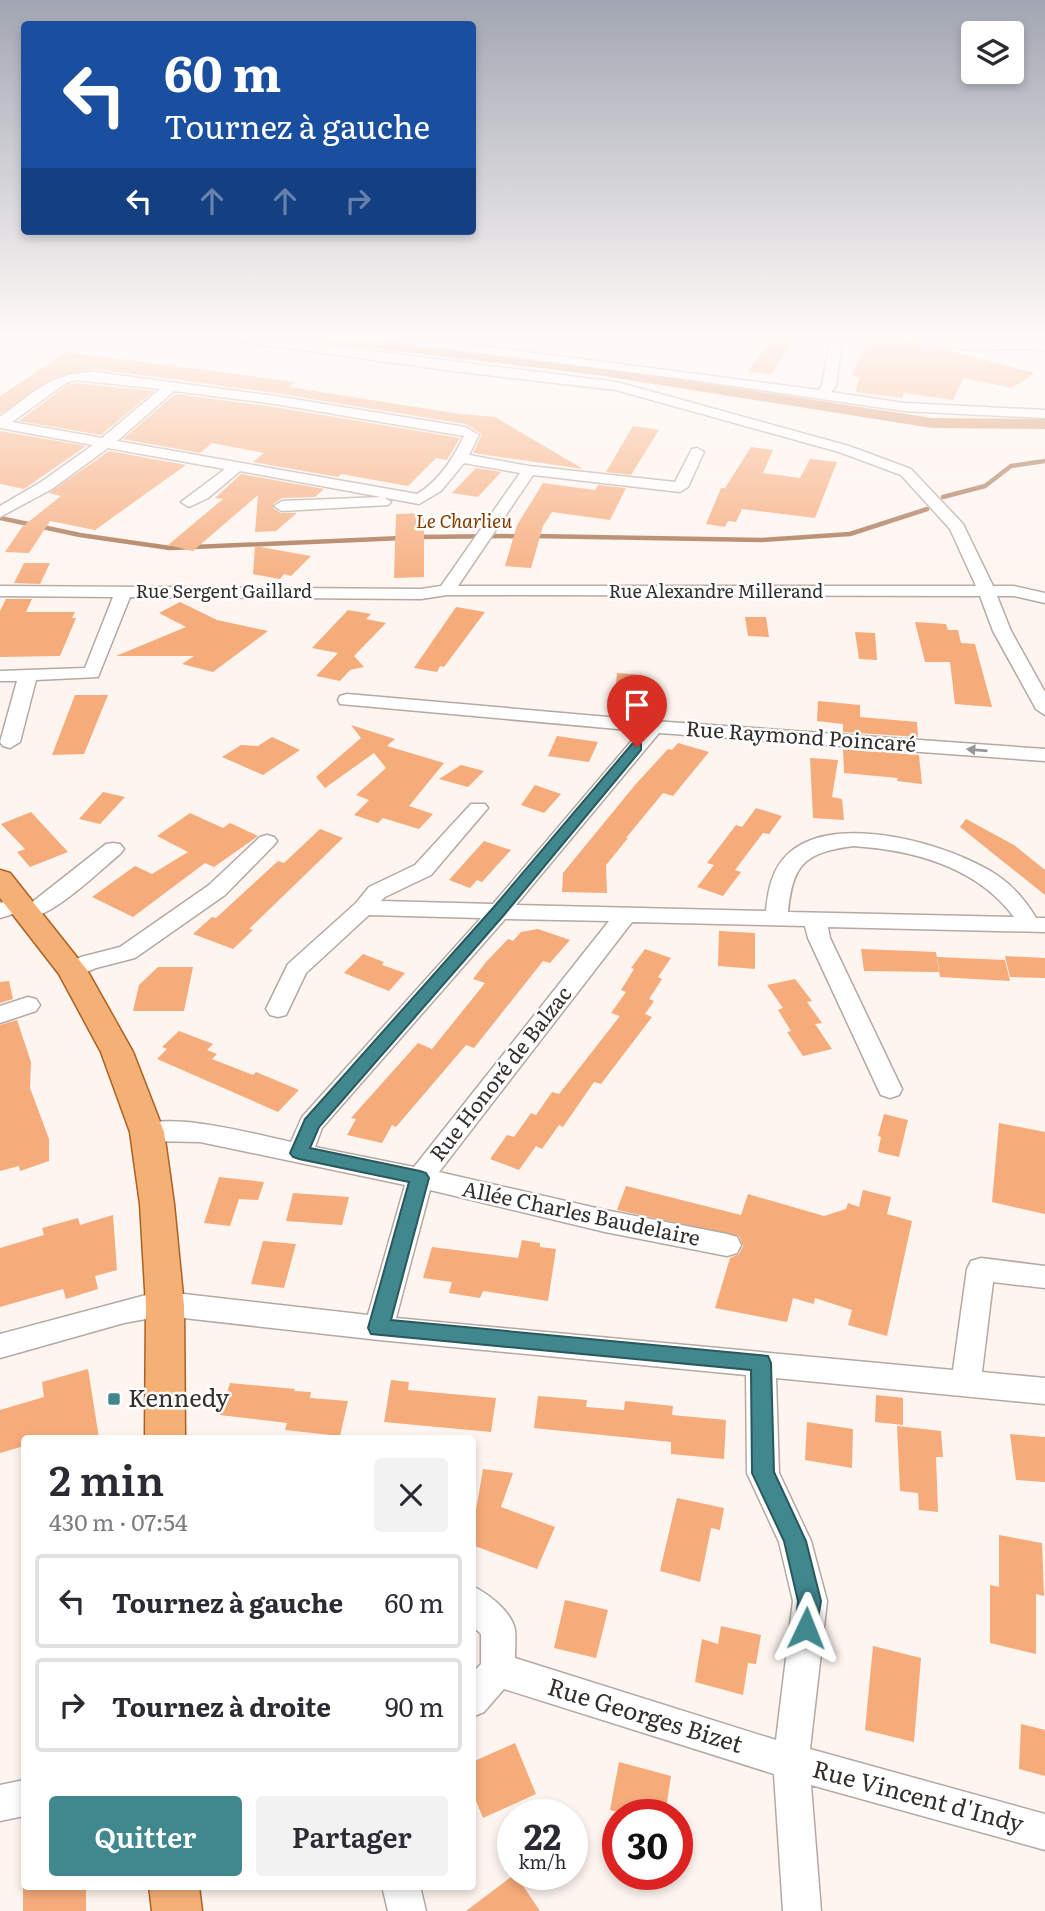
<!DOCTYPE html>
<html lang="fr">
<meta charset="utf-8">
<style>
body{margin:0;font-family:Literata,serif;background:#f2f2f3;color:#2b2b33;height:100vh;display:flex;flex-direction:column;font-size:26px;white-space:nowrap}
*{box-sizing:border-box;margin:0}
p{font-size:23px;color:#7c7c81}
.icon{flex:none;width:38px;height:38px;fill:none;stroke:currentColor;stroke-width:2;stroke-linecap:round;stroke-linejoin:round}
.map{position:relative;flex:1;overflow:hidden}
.sheet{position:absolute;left:21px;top:1435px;width:455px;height:455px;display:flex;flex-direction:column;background:#fff;border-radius:7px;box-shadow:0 4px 10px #0003}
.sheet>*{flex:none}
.hud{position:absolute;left:21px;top:21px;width:455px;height:214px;border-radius:7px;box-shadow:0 4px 10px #0003;background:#1a4fa0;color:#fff;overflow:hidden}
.buttons{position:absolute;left:961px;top:21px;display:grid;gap:14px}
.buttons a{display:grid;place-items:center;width:63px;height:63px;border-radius:7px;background:#fff;box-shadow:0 4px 10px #0003;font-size:35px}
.speed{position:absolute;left:497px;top:1799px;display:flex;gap:14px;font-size:35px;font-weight:700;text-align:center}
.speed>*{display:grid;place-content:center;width:91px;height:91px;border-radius:50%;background:#fff;box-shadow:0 4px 10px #0003;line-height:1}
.speed small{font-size:18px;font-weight:400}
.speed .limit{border:10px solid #d22;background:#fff;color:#111}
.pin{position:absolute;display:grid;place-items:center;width:60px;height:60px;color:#fff;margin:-72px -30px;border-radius:50% 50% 50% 0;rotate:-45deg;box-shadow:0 0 7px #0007}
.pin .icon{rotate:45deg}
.me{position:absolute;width:77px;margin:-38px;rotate:2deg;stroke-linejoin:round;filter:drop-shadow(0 0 5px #0008)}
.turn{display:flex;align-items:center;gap:24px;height:147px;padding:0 28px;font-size:32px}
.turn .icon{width:91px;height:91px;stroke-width:2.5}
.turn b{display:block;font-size:49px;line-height:60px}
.lanes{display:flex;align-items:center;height:66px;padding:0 28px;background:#0003;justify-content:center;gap:35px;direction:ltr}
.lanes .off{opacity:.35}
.round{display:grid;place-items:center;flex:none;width:74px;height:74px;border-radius:7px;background:#f2f2f3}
.head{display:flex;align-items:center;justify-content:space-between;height:119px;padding:0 28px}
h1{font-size:42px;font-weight:600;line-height:52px}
.action{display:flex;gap:14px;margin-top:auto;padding:14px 28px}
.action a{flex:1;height:80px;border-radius:7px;background:#40878e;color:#fff;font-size:28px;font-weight:600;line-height:80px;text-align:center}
.action a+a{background:#f2f2f3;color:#2b2b33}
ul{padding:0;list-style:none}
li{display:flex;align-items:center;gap:21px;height:94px;margin:0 14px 10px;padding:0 14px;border:4px solid #e1e1e2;border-radius:7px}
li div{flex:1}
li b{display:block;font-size:26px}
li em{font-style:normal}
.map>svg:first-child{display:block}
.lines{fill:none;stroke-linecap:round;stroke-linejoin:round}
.stream{stroke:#a77350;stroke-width:4.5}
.canal{fill:#d99060;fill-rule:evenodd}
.building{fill:#f6ab7a}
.minor-casing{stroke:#b4a9a3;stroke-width:3}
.major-casing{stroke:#ad6120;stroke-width:3}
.minor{fill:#fff;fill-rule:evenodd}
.major{fill:#f5b076;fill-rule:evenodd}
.oneway{fill:#999796}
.route{fill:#40878e;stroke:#2a585c;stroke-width:2}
.poi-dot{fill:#40878e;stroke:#fff;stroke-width:2.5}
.labels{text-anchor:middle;stroke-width:5;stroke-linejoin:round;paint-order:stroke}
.far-street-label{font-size:18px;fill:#332f2c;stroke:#fff}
.far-water-label{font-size:19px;font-style:italic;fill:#803d00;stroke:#fff}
.street-label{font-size:21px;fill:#332f2c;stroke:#fff}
.near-poi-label{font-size:24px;fill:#332f2c;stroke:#fff;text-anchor:start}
.near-street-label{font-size:24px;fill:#332f2c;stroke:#fff}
</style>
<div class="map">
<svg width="1045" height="1911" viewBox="0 0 1045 1911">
<rect width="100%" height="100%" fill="#fef5f0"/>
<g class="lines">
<!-- stream -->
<g class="stream">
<polyline points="943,497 985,486 1011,466 1045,461"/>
<polyline points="0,518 80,535 170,548 402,538"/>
<polyline points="533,536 762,540 850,534 927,509"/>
<polyline points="418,537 521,536"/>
</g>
<!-- canal -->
<polygon class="canal" points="274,333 311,333 597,367 932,418 1045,419 1045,429 932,428 597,375 281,337"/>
</g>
<!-- building -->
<g class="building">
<polygon points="870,333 908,333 906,339 1035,373 1012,388 964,378 953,400 904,393 902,398 855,392 860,377 852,376"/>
<polygon points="771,340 792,342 771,375 748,371"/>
<polygon points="67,352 295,382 289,387 460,414 495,417 583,469 473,453 482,434 465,424 275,393 95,369 54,378 0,414 0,396"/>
<polygon points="76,383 154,391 101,435 19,421 67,385"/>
<polygon points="175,394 275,407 460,438 447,460 436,458 408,486 341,474 338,477 253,462 264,453 212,443 200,453 123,439"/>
<polygon points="633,426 659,430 631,475 606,472"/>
<polygon points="0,431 86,446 24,489 0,484"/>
<polygon points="751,447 773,450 763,473 800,478 810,459 837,462 815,518 742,509 736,522 728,521 725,527 706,524 721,488 725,488"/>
<polygon points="109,451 186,465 95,530 50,521 29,553 5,552 22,527 61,496 49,493"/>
<polygon points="476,468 501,472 478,497 452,493"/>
<polygon points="241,474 324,489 315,497 282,498 273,504 273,508 281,513 297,513 276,531 255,532 258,495 193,551 168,545 223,499 215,498"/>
<polygon points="543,483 595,490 598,485 626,488 610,520 552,512 543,526 531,568 505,566 517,525"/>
<polygon points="424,513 424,577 394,578 396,514"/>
<polygon points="255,546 311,556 291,576 284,574 280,579 253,574"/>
<polygon points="24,563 50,563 40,584 14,583"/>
<polygon points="6,599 32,599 26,612 75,612 72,618 76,618 60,656 0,657 0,611"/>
<polygon points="180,602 217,620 268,631 213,672 182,664 194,656 116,656 186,627 159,613"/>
<polygon points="456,607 485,612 444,667 440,666 437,672 414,668"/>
<polygon points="348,610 371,614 366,619 386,623 354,656 364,667 350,670 340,681 316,676 338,653 312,648"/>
<polygon points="745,617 766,617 769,637 748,636"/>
<polygon points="915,622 946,624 948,630 958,630 961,643 975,644 992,707 955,704 950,662 925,662"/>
<polygon points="855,632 875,633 877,660 859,659"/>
<polygon points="617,673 642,675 640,698 615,697"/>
<polygon points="75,695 108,695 84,754 52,755"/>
<polygon points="818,701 860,705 860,717 917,722 918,737 843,732 843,724 817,721"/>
<polygon points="351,725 395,739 387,746 444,763 409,806 433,814 419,829 383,818 378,823 354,815 369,800 356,795 386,768 374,753 325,788 316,777 361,738"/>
<polygon points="557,736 598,742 589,762 548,756"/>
<polygon points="272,737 300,750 263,775 222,757 241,745 258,746"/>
<polygon points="678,743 709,752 673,796 663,793 626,838 628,838 606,865 607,893 562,892 563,873 635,785 668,749 672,750"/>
<polygon points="843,749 919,755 922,784 897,781 898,778 844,773"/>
<polygon points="810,758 838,760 832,797 842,799 844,820 813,818"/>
<polygon points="461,765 484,771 468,787 439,779"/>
<polygon points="535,785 561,794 544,813 521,805"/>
<polygon points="103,792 125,797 100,824 79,819"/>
<polygon points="756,808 782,816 769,834 763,833 735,870 741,872 723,896 697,887 714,865 707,863 736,825 742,827"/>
<polygon points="31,812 68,852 30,867 17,852 25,849 1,824"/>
<polygon points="190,813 223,828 230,823 258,836 214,867 205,863 133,917 92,897 135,866 152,874 188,852 157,836"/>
<polygon points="966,819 1014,845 1045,870 1045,895 960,827"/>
<polygon points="320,829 343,838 249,929 253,930 233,949 193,934 212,917 216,918 278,861 284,863"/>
<polygon points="484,841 511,850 482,882 477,880 470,888 449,880"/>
<polygon points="538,929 570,940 550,963 543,961 474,1048 466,1045 396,1127 392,1125 382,1143 347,1135 356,1119 351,1118 418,1043 432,1049 485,983 473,979 486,962 508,939 513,941 521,932"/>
<polygon points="719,931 755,933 755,969 718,966"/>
<polygon points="645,949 671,958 658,977 662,979 649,999 654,1001 645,1014 652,1017 601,1084 594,1082 563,1127 559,1125 542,1149 536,1146 519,1170 490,1159 507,1135 514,1137 531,1113 536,1115 552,1092 559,1094 620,1016 611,1013 626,992 621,990 634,969 631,968"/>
<polygon points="861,949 936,952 939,972 864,971"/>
<polygon points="363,954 384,962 382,965 405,973 389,991 344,973"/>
<polygon points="1005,956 1045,958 1045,978 1010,977"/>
<polygon points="937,957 1005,960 1010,981 940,977"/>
<polygon points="158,967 193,967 184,1011 133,1011 139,985"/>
<polygon points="795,979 812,1001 807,1002 822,1023 815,1024 832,1049 803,1056 787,1032 791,1031 778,1010 783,1008 767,985"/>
<polygon points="9,981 13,999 0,1003 0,982"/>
<polygon points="17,1020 31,1062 30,1088 49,1139 49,1161 20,1171 19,1166 0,1171 0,1025"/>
<polygon points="179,1031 213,1044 207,1050 217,1054 212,1059 253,1075 256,1072 299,1090 278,1112 157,1059 167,1049 162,1047"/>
<polygon points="884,1114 908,1120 899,1157 878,1152 881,1137 878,1136"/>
<polygon points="999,1123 1045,1132 1045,1214 992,1202"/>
<polygon points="219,1177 264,1182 258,1200 239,1199 230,1226 204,1223"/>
<polygon points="626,1186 741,1215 748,1194 824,1216 846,1209 848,1203 859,1207 863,1190 891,1197 887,1214 912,1221 887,1336 848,1325 852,1310 815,1298 814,1304 793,1298 787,1322 715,1308 730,1258 739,1254 743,1246 739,1236 617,1210"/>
<polygon points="293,1193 349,1197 342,1225 286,1221"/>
<polygon points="113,1215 117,1270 95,1276 98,1289 66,1299 63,1289 0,1307 0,1248 44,1235 42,1228 78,1218 80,1225"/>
<polygon points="522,1240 540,1243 540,1247 556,1249 548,1301 483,1291 480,1298 449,1293 452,1282 423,1278 432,1247 518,1258"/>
<polygon points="263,1241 296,1244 284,1288 251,1284"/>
<polygon points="88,1369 99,1438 24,1438 24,1446 0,1453 0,1410 44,1397 42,1382"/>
<polygon points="391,1380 409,1382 408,1390 496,1398 491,1432 384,1422"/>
<polygon points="230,1383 295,1389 294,1391 311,1392 310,1398 348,1401 340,1436 285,1430 287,1423 220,1415"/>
<polygon points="876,1395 903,1398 903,1425 875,1422"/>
<polygon points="538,1396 587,1400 586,1407 624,1410 625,1401 673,1406 672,1415 726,1420 724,1459 671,1454 671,1442 534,1428"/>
<polygon points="807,1422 853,1429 852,1468 805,1460"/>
<polygon points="897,1426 941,1431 943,1457 936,1457 938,1512 919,1510 918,1493 900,1491"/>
<polygon points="1010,1434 1045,1437 1045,1482 1016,1480"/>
<polygon points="483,1469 513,1473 501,1507 555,1527 537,1569 472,1545 472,1515 475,1516"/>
<polygon points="677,1498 724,1508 720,1530 711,1528 700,1582 660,1571"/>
<polygon points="999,1535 1042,1543 1044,1596 1036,1594 1036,1654 990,1643 990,1585 999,1587"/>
<polygon points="565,1600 608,1610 596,1658 554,1648"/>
<polygon points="721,1626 761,1635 756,1664 748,1663 743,1695 695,1682 702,1639 718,1644"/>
<polygon points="873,1646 921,1658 914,1742 865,1730"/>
<polygon points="1021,1724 1045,1730 1045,1776 1019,1769"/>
<polygon points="515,1743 536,1794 483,1818 472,1791 472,1762"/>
<polygon points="619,1762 671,1776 665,1815 630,1815 610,1810"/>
<polygon points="515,1874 540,1911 466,1911"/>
<rect x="23" y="1886" width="63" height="25"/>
</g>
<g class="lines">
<!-- minor casing -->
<g class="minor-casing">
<g id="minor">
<path d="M200,333H230L617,382L849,446L911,469L963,524L993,586H1014L1045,593V603L1014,596H997L1011,631L1045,692V715L1036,709L993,631L980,596L447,595L421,599L130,597L98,677L36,680L20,742L10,748L3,746L0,742L17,681H0V671L85,668L113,597L0,596V586L421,589L441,586L520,473L464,463L441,491L419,504L240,471L208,498L189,507L181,502L225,469L108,448L52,489L0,517V506L41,482L93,445L0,428V417C33,393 52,372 95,372L275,396L465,427L479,435L469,455L529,466L675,482L692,449L697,448L704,452L688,487L680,492L533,475L458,586H976L950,529L901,475L839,452L616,390L453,371L206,337ZM76,380L160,389L102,438L12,422L66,383ZM174,391L275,404L464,436C453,459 439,481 417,494L117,441Z"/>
<polygon points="348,333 381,333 819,390 822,386 831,333 843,333 836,386 831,392 904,403 1045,410 1045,418 904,411 693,380 354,337"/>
<path d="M959,333H985L1045,343V351C1013,345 983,354 951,347L950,344ZM969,337L995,342L978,344L965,342Z"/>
<polygon points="383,497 391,502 388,505 282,511 274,506 282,501"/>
<path d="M347,694L654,721L1045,749V761L659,733L516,905L766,911C768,890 772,868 789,853C836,811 950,844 997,875C1013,886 1026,901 1036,918H1045V932L828,927L830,938L902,1089L899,1095L890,1098L881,1095L878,1089L808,938L805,926L632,922L439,1172L605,1210L727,1234L737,1237L741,1245L737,1253L727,1256L605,1232L430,1190L396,1318L953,1370L967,1269L971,1261L981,1258L1045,1266V1288L993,1282L982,1372L1045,1378V1404L776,1378L779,1473L811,1541L827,1601L810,1749L1045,1814V1850L811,1785L821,1911H783L774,1774L504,1689L484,1712L472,1717V1673L481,1664V1634L472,1626V1586C488,1593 512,1612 515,1630C516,1639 515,1649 515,1658L776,1740L793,1601L779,1542L747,1473L746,1375L379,1340L184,1318L146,1319L124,1323L0,1358V1334L146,1295L184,1294L368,1315L405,1185L200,1142L147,1141L138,1139L134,1132L138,1125C179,1113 249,1133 291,1142L302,1117L481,918L369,915L306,973L286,1015L278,1017L270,1015L266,1009L288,964L356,903L369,887L415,865L471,804H485L488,808L431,875L385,897L381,901L493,904L640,731L340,704L338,700L340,696ZM853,846C913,850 976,866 1014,917L788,912C793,863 805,853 853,846ZM505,919L609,921L414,1167L315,1147L322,1128Z"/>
<polygon points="267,835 274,837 277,841 274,845 225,895 135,958 96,968 72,978 64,975 61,970 64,965 81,957 120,947 209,885 260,837"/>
<path d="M113,843L120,844L124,849L120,854C99,871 46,925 19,918L16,913L0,918V903L20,897L31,903L106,844Z"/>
<polygon points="28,997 36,999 40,1005 36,1011 0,1023 0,1006"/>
<polygon points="24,1780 24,1816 0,1821 0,1785"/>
<polygon points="382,1886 420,1886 426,1911 388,1911"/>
</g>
</g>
<!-- major casing -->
<g class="major-casing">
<g id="major">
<polygon points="0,870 10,873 87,970 133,1052 164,1132 174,1204 184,1306 185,1438 145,1438 146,1306 140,1204 130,1132 101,1052 59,974 0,898"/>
<polygon points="149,1886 199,1886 202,1911 152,1911"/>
</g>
</g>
<!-- minor -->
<use href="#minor" class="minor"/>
<!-- major -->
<use href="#major" class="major"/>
</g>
<!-- one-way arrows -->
<defs><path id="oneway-solid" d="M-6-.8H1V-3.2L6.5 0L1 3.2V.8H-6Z" transform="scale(1.75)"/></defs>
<use class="oneway" href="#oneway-solid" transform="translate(977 750) rotate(-175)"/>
<!-- sky -->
<linearGradient id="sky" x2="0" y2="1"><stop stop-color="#a2a6b2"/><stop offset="0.56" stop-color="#fffaf8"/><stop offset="1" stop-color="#fffaf8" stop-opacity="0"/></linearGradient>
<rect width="1045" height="600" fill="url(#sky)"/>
<!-- route -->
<polygon class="route" points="637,743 641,744 641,750 504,915 319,1127 310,1148 420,1171 426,1173 429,1178 391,1320 768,1356 771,1363 774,1472 806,1541 821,1601 815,1636 806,1639 798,1636 795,1628 798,1601 784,1541 752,1473 751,1370 371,1334 368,1328 409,1182 299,1159 293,1157 290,1153 305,1119 493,908 632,744"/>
<!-- markers -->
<rect class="poi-dot" x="107" y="1392" width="14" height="14" rx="3.5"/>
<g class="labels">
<!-- far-street labels -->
<g class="far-street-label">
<text x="224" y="598">Rue Sergent Gaillard</text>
<text x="716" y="598">Rue Alexandre Millerand</text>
</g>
<!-- far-water labels -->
<g class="far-water-label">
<text x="464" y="528">Le Charlieu</text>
</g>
<!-- street labels -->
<g class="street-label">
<text transform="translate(801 737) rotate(4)" y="7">Rue Raymond Poincaré</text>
<text transform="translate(501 1074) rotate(-52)" y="7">Rue Honoré de Balzac</text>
<text transform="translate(581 1214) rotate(12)" y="7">Allée Charles Baudelaire</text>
</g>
<!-- near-poi labels -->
<g class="near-poi-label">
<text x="128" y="1407">Kennedy</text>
</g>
<!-- near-street labels -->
<g class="near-street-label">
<text transform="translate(645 1716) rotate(17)" y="8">Rue Georges Bizet</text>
<text transform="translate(918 1797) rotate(15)" y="8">Rue Vincent d'Indy</text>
</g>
</g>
</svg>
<div class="buttons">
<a><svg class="icon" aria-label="layers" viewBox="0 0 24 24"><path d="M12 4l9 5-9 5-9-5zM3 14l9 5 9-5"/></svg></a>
</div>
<div class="speed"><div>22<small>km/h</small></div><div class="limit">30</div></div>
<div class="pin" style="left:637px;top:747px;background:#d93025"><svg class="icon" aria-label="arrive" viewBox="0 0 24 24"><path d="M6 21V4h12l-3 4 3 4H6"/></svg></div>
<svg class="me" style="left:806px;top:1628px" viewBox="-20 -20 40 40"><path d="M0-17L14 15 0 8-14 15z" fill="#40878e" stroke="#fff" stroke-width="4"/></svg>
<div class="hud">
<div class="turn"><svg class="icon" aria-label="left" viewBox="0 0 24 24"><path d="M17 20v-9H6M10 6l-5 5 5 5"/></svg><div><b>60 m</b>Tournez à gauche</div></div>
<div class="lanes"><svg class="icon" aria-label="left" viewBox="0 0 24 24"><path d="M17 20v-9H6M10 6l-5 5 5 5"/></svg><svg class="icon off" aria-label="ahead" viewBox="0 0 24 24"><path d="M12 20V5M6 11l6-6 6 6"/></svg><svg class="icon off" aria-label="ahead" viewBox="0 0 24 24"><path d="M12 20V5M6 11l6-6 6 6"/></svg><svg class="icon off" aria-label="right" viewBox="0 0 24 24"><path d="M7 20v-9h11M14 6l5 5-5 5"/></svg></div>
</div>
<section class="sheet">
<div class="head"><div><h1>2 min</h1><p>430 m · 07:54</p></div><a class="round"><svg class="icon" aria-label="close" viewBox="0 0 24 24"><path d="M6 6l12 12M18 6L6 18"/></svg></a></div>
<ul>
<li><svg class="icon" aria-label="left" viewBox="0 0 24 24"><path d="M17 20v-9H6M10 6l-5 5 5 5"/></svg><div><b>Tournez à gauche</b></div><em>60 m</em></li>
<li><svg class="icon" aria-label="right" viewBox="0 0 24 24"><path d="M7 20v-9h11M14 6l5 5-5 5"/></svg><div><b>Tournez à droite</b></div><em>90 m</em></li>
</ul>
<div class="action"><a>Quitter</a><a>Partager</a></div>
</section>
</div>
